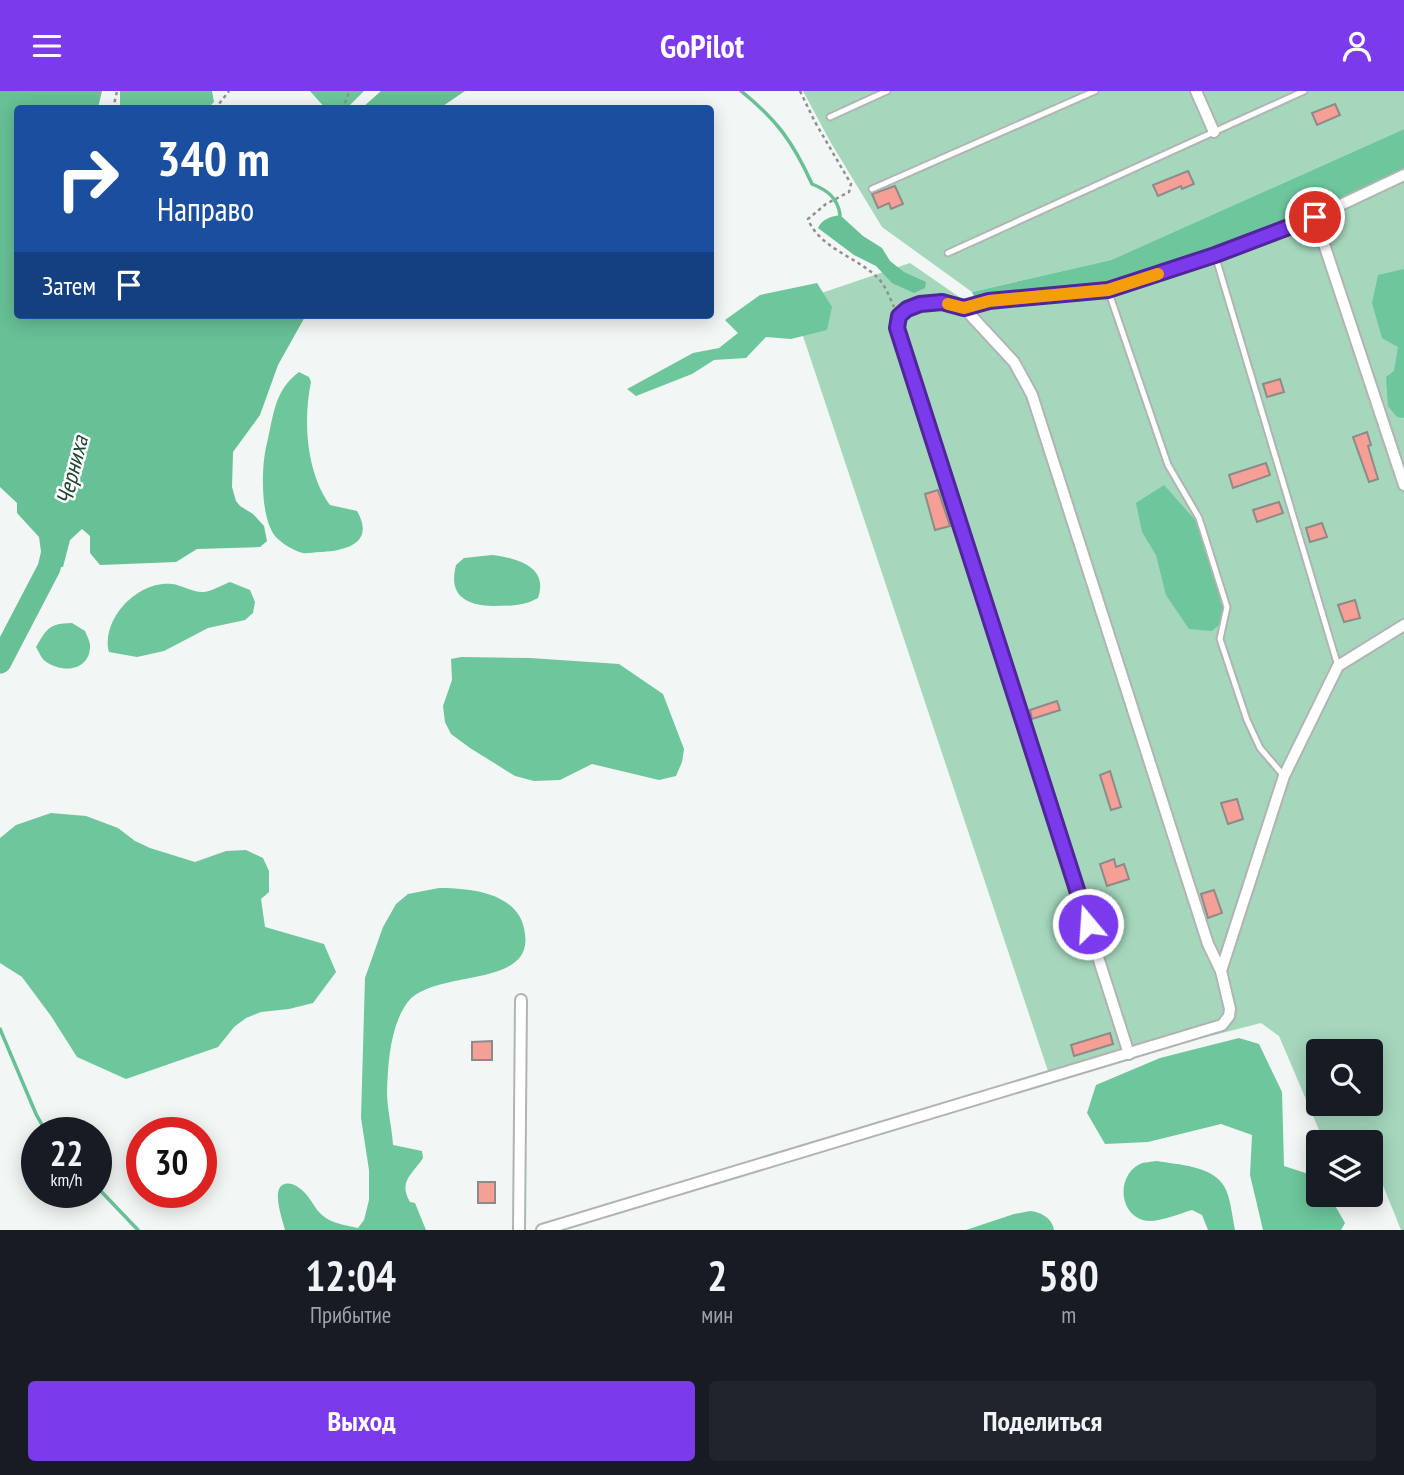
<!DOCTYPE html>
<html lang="ru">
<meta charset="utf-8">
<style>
body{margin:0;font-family:"PT Sans Narrow",sans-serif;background:#20242c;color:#f1f3f6;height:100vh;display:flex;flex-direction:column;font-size:26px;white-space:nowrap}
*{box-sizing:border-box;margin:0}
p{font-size:23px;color:#9ea1a6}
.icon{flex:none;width:38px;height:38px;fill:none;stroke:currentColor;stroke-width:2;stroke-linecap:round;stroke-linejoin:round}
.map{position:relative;height:1139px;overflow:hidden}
.panel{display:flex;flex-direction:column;background:#171b24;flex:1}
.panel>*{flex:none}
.banner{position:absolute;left:14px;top:14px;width:700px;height:214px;border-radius:7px;box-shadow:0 4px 18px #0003;background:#1a4fa0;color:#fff;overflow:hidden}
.buttons{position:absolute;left:1306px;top:948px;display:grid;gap:14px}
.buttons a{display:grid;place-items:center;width:77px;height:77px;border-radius:7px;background:#171b24;box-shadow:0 4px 18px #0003;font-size:35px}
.speed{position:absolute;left:21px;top:1026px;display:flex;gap:14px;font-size:35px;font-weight:700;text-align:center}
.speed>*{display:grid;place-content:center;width:91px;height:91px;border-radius:50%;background:#171b24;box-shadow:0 4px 18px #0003;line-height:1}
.speed small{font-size:18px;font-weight:400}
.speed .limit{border:10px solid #d22;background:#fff;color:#111}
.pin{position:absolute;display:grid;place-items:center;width:60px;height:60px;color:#fff;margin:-30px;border:4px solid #fff;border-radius:50%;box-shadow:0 2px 7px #0007}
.me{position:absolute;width:77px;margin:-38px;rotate:342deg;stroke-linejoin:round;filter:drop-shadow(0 0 5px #0008)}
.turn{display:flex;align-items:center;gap:24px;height:147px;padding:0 28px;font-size:32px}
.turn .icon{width:91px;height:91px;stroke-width:2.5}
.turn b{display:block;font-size:49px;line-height:60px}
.then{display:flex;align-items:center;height:66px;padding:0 28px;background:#0003;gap:14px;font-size:26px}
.eta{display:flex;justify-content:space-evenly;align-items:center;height:119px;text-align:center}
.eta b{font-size:42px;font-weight:800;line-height:49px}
.button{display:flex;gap:14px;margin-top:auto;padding:14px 28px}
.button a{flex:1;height:80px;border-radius:7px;background:#7c3aed;color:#fff;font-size:28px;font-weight:800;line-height:80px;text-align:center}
.button a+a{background:#20242c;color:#f1f3f6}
header{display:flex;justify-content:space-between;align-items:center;height:91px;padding:0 28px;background:#7c3aed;color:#fff;font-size:32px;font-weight:800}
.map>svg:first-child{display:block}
.green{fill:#a5d7bd;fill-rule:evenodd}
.forest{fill:#6dc69c}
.water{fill:#67c096}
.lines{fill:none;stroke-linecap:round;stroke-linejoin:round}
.stream{stroke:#67c096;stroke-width:3.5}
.river{stroke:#67c096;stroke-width:23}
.building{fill:#f69f96;stroke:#8f8a8a;stroke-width:2}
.lane-casing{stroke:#b1b4b2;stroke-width:9}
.street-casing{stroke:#b1b4b2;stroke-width:14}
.path{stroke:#8f9190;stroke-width:2.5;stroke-dasharray:3.5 3.5;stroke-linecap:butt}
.lane{stroke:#fff;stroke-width:5}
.street{stroke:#fff;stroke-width:10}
.route-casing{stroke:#51269a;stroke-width:18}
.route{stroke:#7c3aed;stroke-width:12}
.slow{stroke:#f59e0b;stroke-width:12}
.labels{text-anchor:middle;stroke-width:5;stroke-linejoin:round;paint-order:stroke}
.water-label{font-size:23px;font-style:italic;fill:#1e4533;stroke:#fff}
</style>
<header><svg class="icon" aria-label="menu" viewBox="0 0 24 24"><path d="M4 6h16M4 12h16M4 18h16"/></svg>GoPilot<svg class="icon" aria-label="person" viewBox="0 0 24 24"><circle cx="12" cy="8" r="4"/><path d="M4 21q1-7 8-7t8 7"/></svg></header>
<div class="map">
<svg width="1404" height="1139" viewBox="0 0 1404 1139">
<rect width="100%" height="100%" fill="#f2f6f4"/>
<!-- green -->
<g class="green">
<polygon points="803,0 1404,0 1404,38 1111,169 972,201 882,136 831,52"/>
<path d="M1404,83V1139H1401L1378,1082L1370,1076V1052H1337L1319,1039L1279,945L1261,932L1050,986L792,212L910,172L981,221L1112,193L1223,158ZM1318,961H1370V1013H1318Z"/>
</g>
<!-- forest -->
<g class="forest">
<polygon points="120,0 212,0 214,11 208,17 120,17"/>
<polygon points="310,0 364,0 347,17 326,18"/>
<polygon points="1404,38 1404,83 1223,158 1112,193 981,221 972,201 1111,169"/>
<polygon points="1404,178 1404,327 1397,326 1388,315 1386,286 1394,280 1398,256 1382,247 1372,212 1378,184"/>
<polygon points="817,192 832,216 827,239 791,248 766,246 746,267 714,269 692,283 636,305 627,298 693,262 719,257 738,242 725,229 760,204"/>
<path d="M299,281L309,286L311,291C303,329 306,381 330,414L357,420C376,453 344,460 319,461C314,461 307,463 303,462C294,460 281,452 275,445C260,426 261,374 267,352C274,323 274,300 299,281Z"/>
<polygon points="1164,394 1204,439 1230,524 1212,540 1189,538 1166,504 1156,464 1142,441 1136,412"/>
<path d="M492,464C516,467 549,475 538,507C524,515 509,515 493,515C466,514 448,505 456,474L464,467Z"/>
<path d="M230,491L250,499L255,511L253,522L245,529L208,537L164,560L137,566L109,561C101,527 139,489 172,493C182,494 194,502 204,501C212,500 222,494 230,491Z"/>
<path d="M72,532L85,540C87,545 91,552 90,557C88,581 61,582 45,570C41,567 39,561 36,556C48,536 49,533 72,532Z"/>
<polygon points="461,566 530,567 619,573 663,603 684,658 682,671 676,685 659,689 592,673 560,689 534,690 515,685 470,657 451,643 445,631 443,615 452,589 451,568"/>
<polygon points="51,722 86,725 118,737 135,750 150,757 195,771 226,760 246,759 263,767 269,780 269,801 261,808 265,836 324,853 336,881 313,912 289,918 261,921 246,927 234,936 218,956 126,988 77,966 51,925 22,886 0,872 0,747 16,734"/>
<path d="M439,797C459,797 485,799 502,809C516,817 523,827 525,843C533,899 432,877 407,912C390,936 388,972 387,1001C387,1018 392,1036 393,1054L422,1060L423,1067C412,1084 398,1090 410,1111L415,1112L426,1139H285C283,1130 270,1096 285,1093C292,1091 300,1097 305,1102C311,1108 315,1118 322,1124C332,1133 346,1134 358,1137L364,1129L369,1109V1079L361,1027L365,887L383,836L396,813L408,803Z"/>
<polygon points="1239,947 1259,953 1282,1001 1284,1075 1318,1086 1318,1104 1329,1104 1345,1132 1341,1139 1263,1139 1250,1084 1252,1044 1221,1033 1148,1051 1105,1053 1087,1022 1096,994 1160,967"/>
<path d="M1157,1070C1178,1074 1211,1074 1224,1095C1231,1107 1232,1126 1235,1139H1208L1202,1124L1192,1119C1179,1123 1162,1130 1149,1130C1119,1128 1115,1085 1140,1073C1144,1071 1152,1071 1157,1070Z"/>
<path d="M1030,1120C1041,1121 1052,1127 1054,1139H966L1014,1123Z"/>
</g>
<!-- water -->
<g class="water">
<polygon points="0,0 102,0 98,17 18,18 18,224 306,224 278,274 260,324 233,361 232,396 236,410 240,415 253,423 264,435 267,450 260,456 197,458 176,471 100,474 90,462 90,445 82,438 70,449 63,476 49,477 42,468 39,446 17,422 17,412 0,396"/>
<polygon points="381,0 465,0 440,17 362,17"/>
<path d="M840,124L863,145L882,157L890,170L904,181L926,191L925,197L914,202L892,192L876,175L854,164L818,137C822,128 830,126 840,124Z"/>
</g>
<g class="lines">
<!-- stream -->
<g class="stream">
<path d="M741,0C777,29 793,51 812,93C827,99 838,107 840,124"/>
<polyline points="0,938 36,1023 46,1041"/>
<polyline points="96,1095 138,1139"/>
</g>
<!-- river -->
<polyline class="river" points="0,571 49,477 56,447"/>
</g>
<!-- building -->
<g class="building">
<polygon points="1335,13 1340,24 1317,34 1312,22"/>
<polygon points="1188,80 1194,93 1182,98 1181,95 1158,105 1153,94"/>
<polygon points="895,95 903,113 891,118 889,112 878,117 872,103"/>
<polygon points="1280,288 1284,301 1267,306 1263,293"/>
<polygon points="1367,341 1371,354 1368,355 1378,388 1369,391 1353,346"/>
<polygon points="1266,372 1270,384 1233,397 1229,384"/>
<polygon points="938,399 950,435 935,439 925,403"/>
<polygon points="1279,411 1283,422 1257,431 1253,419"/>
<polygon points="1322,432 1327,446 1310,451 1306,437"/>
<polygon points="1355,509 1360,527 1344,531 1338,514"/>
<polygon points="1057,610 1060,619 1032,628 1030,619"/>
<polygon points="1110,680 1121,716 1111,719 1100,684"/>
<polygon points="1237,708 1243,728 1228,733 1221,712"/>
<polygon points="1114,768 1116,776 1124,773 1129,788 1107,795 1100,773"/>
<polygon points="1214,799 1222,822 1208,827 1201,803"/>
<polygon points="1110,942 1113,953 1074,965 1071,954"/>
<polygon points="492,950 492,969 472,969 472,951"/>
<rect x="478" y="1091" width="17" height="21"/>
</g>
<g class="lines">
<!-- lane casing -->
<g class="lane-casing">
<g id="lane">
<polyline points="830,26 887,0"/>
<polyline points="872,98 1095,0"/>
<polyline points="948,162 1304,0"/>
<polyline points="1215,164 1338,575"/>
<polyline points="1108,199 1168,374 1199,427 1227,516 1220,548 1247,629 1260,657 1284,685"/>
</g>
</g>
<!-- street casing -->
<g class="street-casing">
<g id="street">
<polyline points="1196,0 1214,41"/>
<polyline points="1315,126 1404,394"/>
<polyline points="964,217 1014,271 1032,304 1208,853 1221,880"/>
<polyline points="1129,963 897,237 899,225 907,218 920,213 942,211 964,217 989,210 1108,199 1215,164 1315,126 1404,84"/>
<polyline points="519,1139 521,909"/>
<polyline points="542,1139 1222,934 1229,925 1230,918 1221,880 1284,685 1338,575 1404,534"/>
</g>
</g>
<!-- path -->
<g class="path">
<path d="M800,0L815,31L851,93L849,101L826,113L808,128C819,157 857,166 878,187C885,194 890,207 894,216"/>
<polyline points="113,18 117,0"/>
<polyline points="215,18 229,0"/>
<polyline points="341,18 347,8 349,0"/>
</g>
<!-- lane -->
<use href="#lane" class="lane"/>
<!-- street -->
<use href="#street" class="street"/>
</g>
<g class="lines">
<!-- route casing -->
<g class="route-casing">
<polyline id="route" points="1088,833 897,237 899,225 907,218 920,213 942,211 964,217 989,210 1108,199 1215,164 1315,126"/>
</g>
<!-- route -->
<use href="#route" class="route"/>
<!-- slow -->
<polyline class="slow" points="948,213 964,217 989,210 1108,199 1158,183"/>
</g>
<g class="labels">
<!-- water labels -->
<g class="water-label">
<text transform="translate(72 379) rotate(-76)" y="8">Черниха</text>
</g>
</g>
</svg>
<div class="buttons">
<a><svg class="icon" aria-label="search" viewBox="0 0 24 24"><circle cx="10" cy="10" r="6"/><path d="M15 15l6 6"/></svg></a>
<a><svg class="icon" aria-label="layers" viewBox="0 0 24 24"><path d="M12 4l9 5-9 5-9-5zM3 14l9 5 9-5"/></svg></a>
</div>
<div class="speed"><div>22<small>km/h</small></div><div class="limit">30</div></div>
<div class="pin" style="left:1315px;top:126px;background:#d93025"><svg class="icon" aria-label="arrive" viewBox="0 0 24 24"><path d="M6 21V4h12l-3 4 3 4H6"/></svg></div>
<svg class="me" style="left:1088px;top:833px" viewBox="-20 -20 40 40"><circle r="17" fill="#7c3aed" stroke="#fff" stroke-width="3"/><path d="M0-11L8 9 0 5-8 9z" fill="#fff"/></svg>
<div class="banner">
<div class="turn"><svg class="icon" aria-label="right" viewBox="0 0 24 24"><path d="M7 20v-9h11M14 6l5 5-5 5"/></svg><div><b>340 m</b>Направо</div></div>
<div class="then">Затем<svg class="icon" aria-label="arrive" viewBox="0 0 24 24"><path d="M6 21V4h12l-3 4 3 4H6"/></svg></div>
</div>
</div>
<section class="panel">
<div class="eta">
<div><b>12:04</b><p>Прибытие</p></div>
<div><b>2</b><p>мин</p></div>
<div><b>580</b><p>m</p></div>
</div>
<div class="button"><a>Выход</a><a>Поделиться</a></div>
</section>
